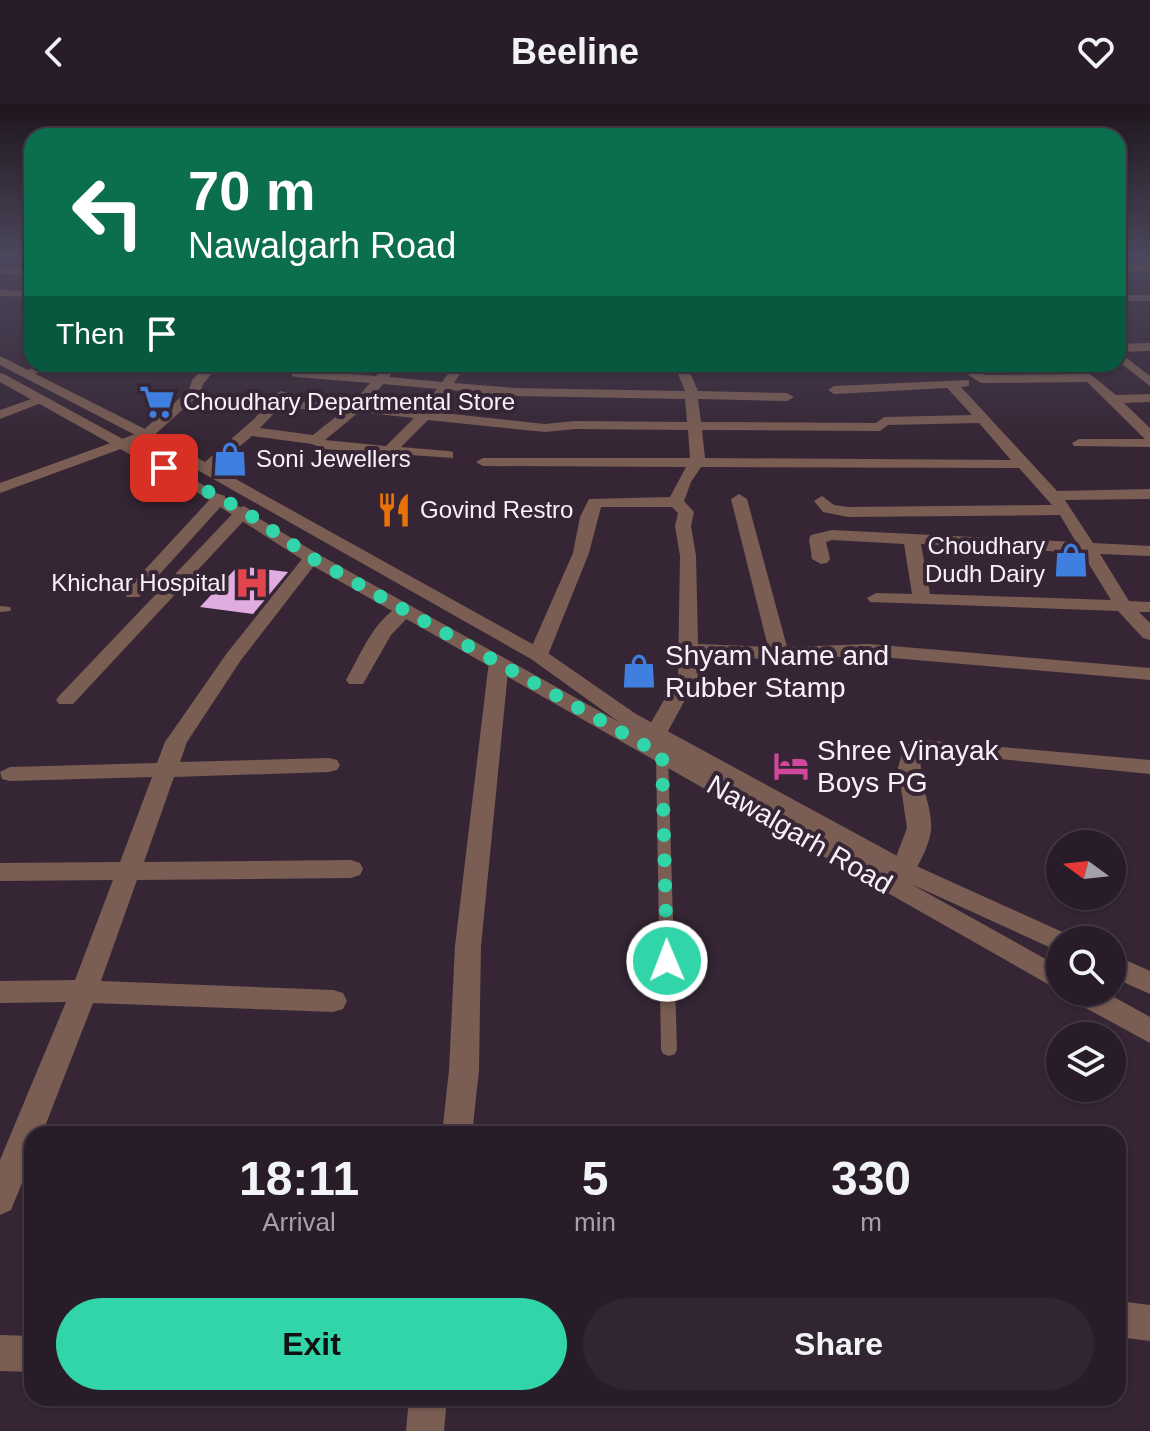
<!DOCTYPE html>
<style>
body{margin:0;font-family:Helvetica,sans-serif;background:#302530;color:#f1f3f6;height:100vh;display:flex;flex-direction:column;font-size:30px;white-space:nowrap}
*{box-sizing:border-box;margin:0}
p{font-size:26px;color:#a5a1a8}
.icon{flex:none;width:44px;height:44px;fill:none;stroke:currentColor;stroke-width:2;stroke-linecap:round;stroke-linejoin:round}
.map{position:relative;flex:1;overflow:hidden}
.sheet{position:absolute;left:24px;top:1022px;width:1102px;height:280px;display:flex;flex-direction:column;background:#281c28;border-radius:24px;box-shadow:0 2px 6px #0004,0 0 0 2px #443a45}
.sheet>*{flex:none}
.top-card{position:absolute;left:24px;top:24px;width:1102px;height:244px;border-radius:24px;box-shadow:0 2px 6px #0004,0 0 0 2px #443a45;background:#0b6e4f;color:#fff;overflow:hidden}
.needle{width:52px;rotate:285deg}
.buttons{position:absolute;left:1046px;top:726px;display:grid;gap:16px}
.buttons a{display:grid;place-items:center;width:80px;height:80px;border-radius:50%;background:#281c28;box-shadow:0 2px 6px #0004,0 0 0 2px #443a45;font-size:40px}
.pin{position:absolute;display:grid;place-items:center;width:68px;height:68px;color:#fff;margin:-34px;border-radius:16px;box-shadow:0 4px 12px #0006}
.me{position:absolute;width:88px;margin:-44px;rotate:359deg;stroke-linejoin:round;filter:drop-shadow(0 0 6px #0008)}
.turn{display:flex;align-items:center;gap:28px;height:168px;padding:0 32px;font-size:36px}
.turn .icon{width:104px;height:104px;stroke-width:2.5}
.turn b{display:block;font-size:56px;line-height:68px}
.then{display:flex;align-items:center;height:76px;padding:0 32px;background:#0003;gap:16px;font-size:30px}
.eta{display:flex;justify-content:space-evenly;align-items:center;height:136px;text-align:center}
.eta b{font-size:48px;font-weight:700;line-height:56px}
.cta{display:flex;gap:16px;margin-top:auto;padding:16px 32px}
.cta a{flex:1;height:92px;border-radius:48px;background:#32d4a9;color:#111;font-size:32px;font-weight:700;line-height:92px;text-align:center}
.cta a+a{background:#302530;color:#f1f3f6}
header{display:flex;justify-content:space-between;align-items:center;height:104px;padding:0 32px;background:#281c28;font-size:36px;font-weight:700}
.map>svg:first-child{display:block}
.building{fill:#e1ade1}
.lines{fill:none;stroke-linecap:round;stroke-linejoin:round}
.service{fill:#7a5d53;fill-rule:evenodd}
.minor{fill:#7a5d53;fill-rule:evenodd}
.tertiary{fill:#7a5d53;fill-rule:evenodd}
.route{stroke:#32d4a9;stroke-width:14;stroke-dasharray:0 25.2}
.labels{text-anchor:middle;stroke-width:8;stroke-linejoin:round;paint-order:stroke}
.far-poi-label{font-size:24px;fill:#faf0fa;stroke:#362635;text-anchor:start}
.poi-label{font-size:28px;fill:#faf0fa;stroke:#362635;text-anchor:start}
.street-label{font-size:28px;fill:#faf0fa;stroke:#362635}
</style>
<header><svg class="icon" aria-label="back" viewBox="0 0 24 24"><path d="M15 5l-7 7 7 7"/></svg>Beeline<svg class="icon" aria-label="heart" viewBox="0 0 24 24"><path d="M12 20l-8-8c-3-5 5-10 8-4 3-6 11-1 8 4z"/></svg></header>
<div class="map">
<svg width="1150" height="1327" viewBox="0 0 1150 1327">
<rect width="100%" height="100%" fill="#362635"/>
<!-- building -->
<g class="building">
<polygon points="346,350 380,352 370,366 335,363"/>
<polygon points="238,462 288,468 253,510 200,503"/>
</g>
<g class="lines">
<!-- service -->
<g class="service">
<polygon points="0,502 10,503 11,505 10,507 0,508"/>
<polygon points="662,647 668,651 677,945 675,950 669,952 663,950 661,945 656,651"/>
</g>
<!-- minor -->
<g class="minor">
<polygon points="1150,161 1150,167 1118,168 1118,162"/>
<polygon points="0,164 32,165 32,171 0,170"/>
<polygon points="0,186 32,187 32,193 0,192"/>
<rect x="1118" y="191" width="32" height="6"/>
<polygon points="1150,239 1150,247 1119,248 1150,272 1150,282 1118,257 1118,240"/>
<polygon points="41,260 59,260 27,273 21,269"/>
<polygon points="207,260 220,260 203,280 200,290 151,334 0,389 0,379 141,328 189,286 192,276"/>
<path d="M386,260H399L389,273L442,278L455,260H467L454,279L515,284L685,287L674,260H753L757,261V267L688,264L698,287L787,289L794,293L787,297L698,295L701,318L876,319L884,313L972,311L947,284L834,290L828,286L834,282L969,276V282L961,283L1057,387L1150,385V395L1065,396L1093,439L1150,442V452L1100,450L1129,497L1150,498V508H1139L1150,519V536L1143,534L1118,507L870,498L867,494L876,489L912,490L904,440L832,436L826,438L830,455L827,459L821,460L812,455L809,435L811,431L832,426L1076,438L1060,411L848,413L823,408L814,397L822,392L834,401L848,403L1052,401L1019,364L701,363L691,378L684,397L694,408L691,422L696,452L698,540L768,543L731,395L739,390L747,395L787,543L869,540L1150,564V576L869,552L765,555L698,551V572L667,629L663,634H649L645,629L678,572L680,452L675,422L678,409L672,403H601L589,449L548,551L538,557L528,551L573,449L580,413L589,395L670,393L686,363L483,362L476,358L483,354H690L688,326L575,325L545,328L428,316L401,343L448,347L453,348V354L324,345L312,340L252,332L209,368L204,369L197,365L254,315L280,287L292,290L286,297L352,300L370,279L296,273L292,272V266L376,272ZM383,280L437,285L421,307L366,301ZM449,286L515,292L685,295L687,318L575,317L545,320L434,308ZM279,304L343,307L313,331L260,324ZM359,308L414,314L386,342L325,336ZM979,319L1011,356L705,354L702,326L880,327L888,321ZM921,440L1082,449L1111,496L930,490Z"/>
<polygon points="951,260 966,260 984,271 1090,270 1116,291 1150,290 1150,298 1124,299 1150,324 1150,343 1074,342 1072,339 1079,335 1145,335 1087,278 981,279"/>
<polygon points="37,293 49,296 0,315 0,306"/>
<polygon points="219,390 225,392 225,398 139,493 127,493 124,489 127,485 213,392"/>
<polygon points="244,402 252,407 250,410 73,600 59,600 56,596 59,592 238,404"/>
<polygon points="312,449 320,454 241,556 187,638 180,658 329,654 337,656 340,661 337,666 329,668 174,673 144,758 351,756 360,759 363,765 360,771 351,774 137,776 101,877 333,886 343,889 347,897 343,905 333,908 93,899 42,1030 32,1030 32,1055 11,1106 0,1111 0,1056 66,898 0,899 0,877 75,876 113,776 0,777 0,759 120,758 152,673 10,677 2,675 0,668 10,663 157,659 165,638 227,549 306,450"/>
<path d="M407,500L416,505L391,531L363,580H349L346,576C360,552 377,507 407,500Z"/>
<polygon points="499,551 509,557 481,842 479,966 472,1030 442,1030 449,966 455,842 489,557"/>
<path d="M922,636L1150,656V670L949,650L922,651C916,677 933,700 931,726C929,742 920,758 912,772L903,775L894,772L891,766L907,724L898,664L904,642Z"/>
<polygon points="1118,1197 1150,1201 1150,1237 1118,1233"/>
<polygon points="0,1231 32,1232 32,1268 0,1267"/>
<polygon points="409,1294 447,1294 444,1327 406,1327"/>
</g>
<!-- tertiary -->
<g class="tertiary">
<polygon points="0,252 151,328 545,547 636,610 912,760 1069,831 1072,836 1060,836 1060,848 911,780 1060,863 1060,887 306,458 192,385 0,278 0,269 4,270 163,357 318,450 619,618 531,555 141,334 0,261"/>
<polygon points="1112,850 1150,867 1150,890 1112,873"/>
<polygon points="1067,888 1105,888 1150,913 1150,939 1071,896"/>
</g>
</g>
<!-- sky -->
<linearGradient id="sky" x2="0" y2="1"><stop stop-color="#1e151d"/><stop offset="0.45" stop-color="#4c475c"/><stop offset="1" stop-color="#4c475c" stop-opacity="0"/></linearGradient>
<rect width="1150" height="340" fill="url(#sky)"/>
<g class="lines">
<!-- route -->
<polyline class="route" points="164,364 244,407 312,454 662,651 667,857"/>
</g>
<!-- icons -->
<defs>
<g id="supermarket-bare" transform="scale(2.76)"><path d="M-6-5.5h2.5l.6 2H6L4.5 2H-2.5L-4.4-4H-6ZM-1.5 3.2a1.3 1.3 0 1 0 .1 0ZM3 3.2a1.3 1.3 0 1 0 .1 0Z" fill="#3f7fe0" stroke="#362635" stroke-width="2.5" paint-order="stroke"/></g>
<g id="shop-bare" transform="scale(2.76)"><path d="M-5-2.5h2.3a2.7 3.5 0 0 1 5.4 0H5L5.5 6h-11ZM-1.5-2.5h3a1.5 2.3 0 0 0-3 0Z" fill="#3f7fe0" stroke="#362635" stroke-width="2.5" paint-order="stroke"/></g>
<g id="restaurant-bare" transform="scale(2.76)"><path d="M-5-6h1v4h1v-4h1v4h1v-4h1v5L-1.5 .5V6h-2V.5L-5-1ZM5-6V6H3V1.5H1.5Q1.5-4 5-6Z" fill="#e8710a" stroke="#362635" stroke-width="2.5" paint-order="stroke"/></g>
<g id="hospital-bare" transform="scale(2.76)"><path d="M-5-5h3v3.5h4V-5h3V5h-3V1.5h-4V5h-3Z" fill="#e0444e" stroke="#362635" stroke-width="2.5" paint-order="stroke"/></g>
<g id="hotel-bare" transform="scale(2.76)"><path d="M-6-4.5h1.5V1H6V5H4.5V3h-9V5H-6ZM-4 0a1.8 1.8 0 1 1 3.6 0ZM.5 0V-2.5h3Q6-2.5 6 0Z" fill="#d1479c" stroke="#362635" stroke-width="2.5" paint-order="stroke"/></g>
</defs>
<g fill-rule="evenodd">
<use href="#supermarket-bare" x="157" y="298"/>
<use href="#shop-bare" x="230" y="355"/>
<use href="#restaurant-bare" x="394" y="406"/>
<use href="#shop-bare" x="1071" y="456"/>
<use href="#hospital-bare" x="252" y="479"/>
<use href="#shop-bare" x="639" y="567"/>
<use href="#hotel-bare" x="791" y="662"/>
</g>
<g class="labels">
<!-- far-poi labels -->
<g class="far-poi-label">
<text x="183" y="306">Choudhary Departmental Store</text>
<text x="256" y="363">Soni Jewellers</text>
<text x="420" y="414">Govind Restro</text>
<text x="1045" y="450" text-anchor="end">Choudhary<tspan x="1045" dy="28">Dudh Dairy</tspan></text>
<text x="226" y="487" text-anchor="end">Khichar Hospital</text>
</g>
<!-- poi labels -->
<g class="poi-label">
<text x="665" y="561">Shyam Name and<tspan x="665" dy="32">Rubber Stamp</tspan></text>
<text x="817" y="656">Shree Vinayak<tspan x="817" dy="32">Boys PG</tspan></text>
</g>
<!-- street labels -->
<g class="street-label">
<text transform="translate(800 730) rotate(30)" y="10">Nawalgarh Road</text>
</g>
</g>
</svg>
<div class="buttons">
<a><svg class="needle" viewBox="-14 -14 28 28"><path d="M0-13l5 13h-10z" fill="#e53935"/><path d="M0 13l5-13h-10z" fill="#a5a1a8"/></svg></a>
<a><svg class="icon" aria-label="search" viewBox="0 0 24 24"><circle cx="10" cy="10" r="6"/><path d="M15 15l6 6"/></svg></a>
<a><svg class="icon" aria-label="layers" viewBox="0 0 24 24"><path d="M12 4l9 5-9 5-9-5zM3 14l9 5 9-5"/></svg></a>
</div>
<div class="pin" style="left:164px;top:364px;background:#d93025"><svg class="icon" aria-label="arrive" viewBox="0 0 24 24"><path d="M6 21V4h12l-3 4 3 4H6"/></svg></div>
<svg class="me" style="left:667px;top:857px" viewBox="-20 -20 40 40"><circle r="17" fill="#32d4a9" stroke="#fff" stroke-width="3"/><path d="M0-11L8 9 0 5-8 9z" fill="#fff"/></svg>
<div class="top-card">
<div class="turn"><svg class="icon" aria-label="left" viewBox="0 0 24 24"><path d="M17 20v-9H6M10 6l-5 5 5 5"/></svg><div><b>70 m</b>Nawalgarh Road</div></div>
<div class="then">Then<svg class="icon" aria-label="arrive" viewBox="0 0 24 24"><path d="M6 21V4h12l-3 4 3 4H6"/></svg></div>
</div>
<section class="sheet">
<div class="eta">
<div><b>18:11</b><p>Arrival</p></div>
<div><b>5</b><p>min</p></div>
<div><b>330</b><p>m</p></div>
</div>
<div class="cta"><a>Exit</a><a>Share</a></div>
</section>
</div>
